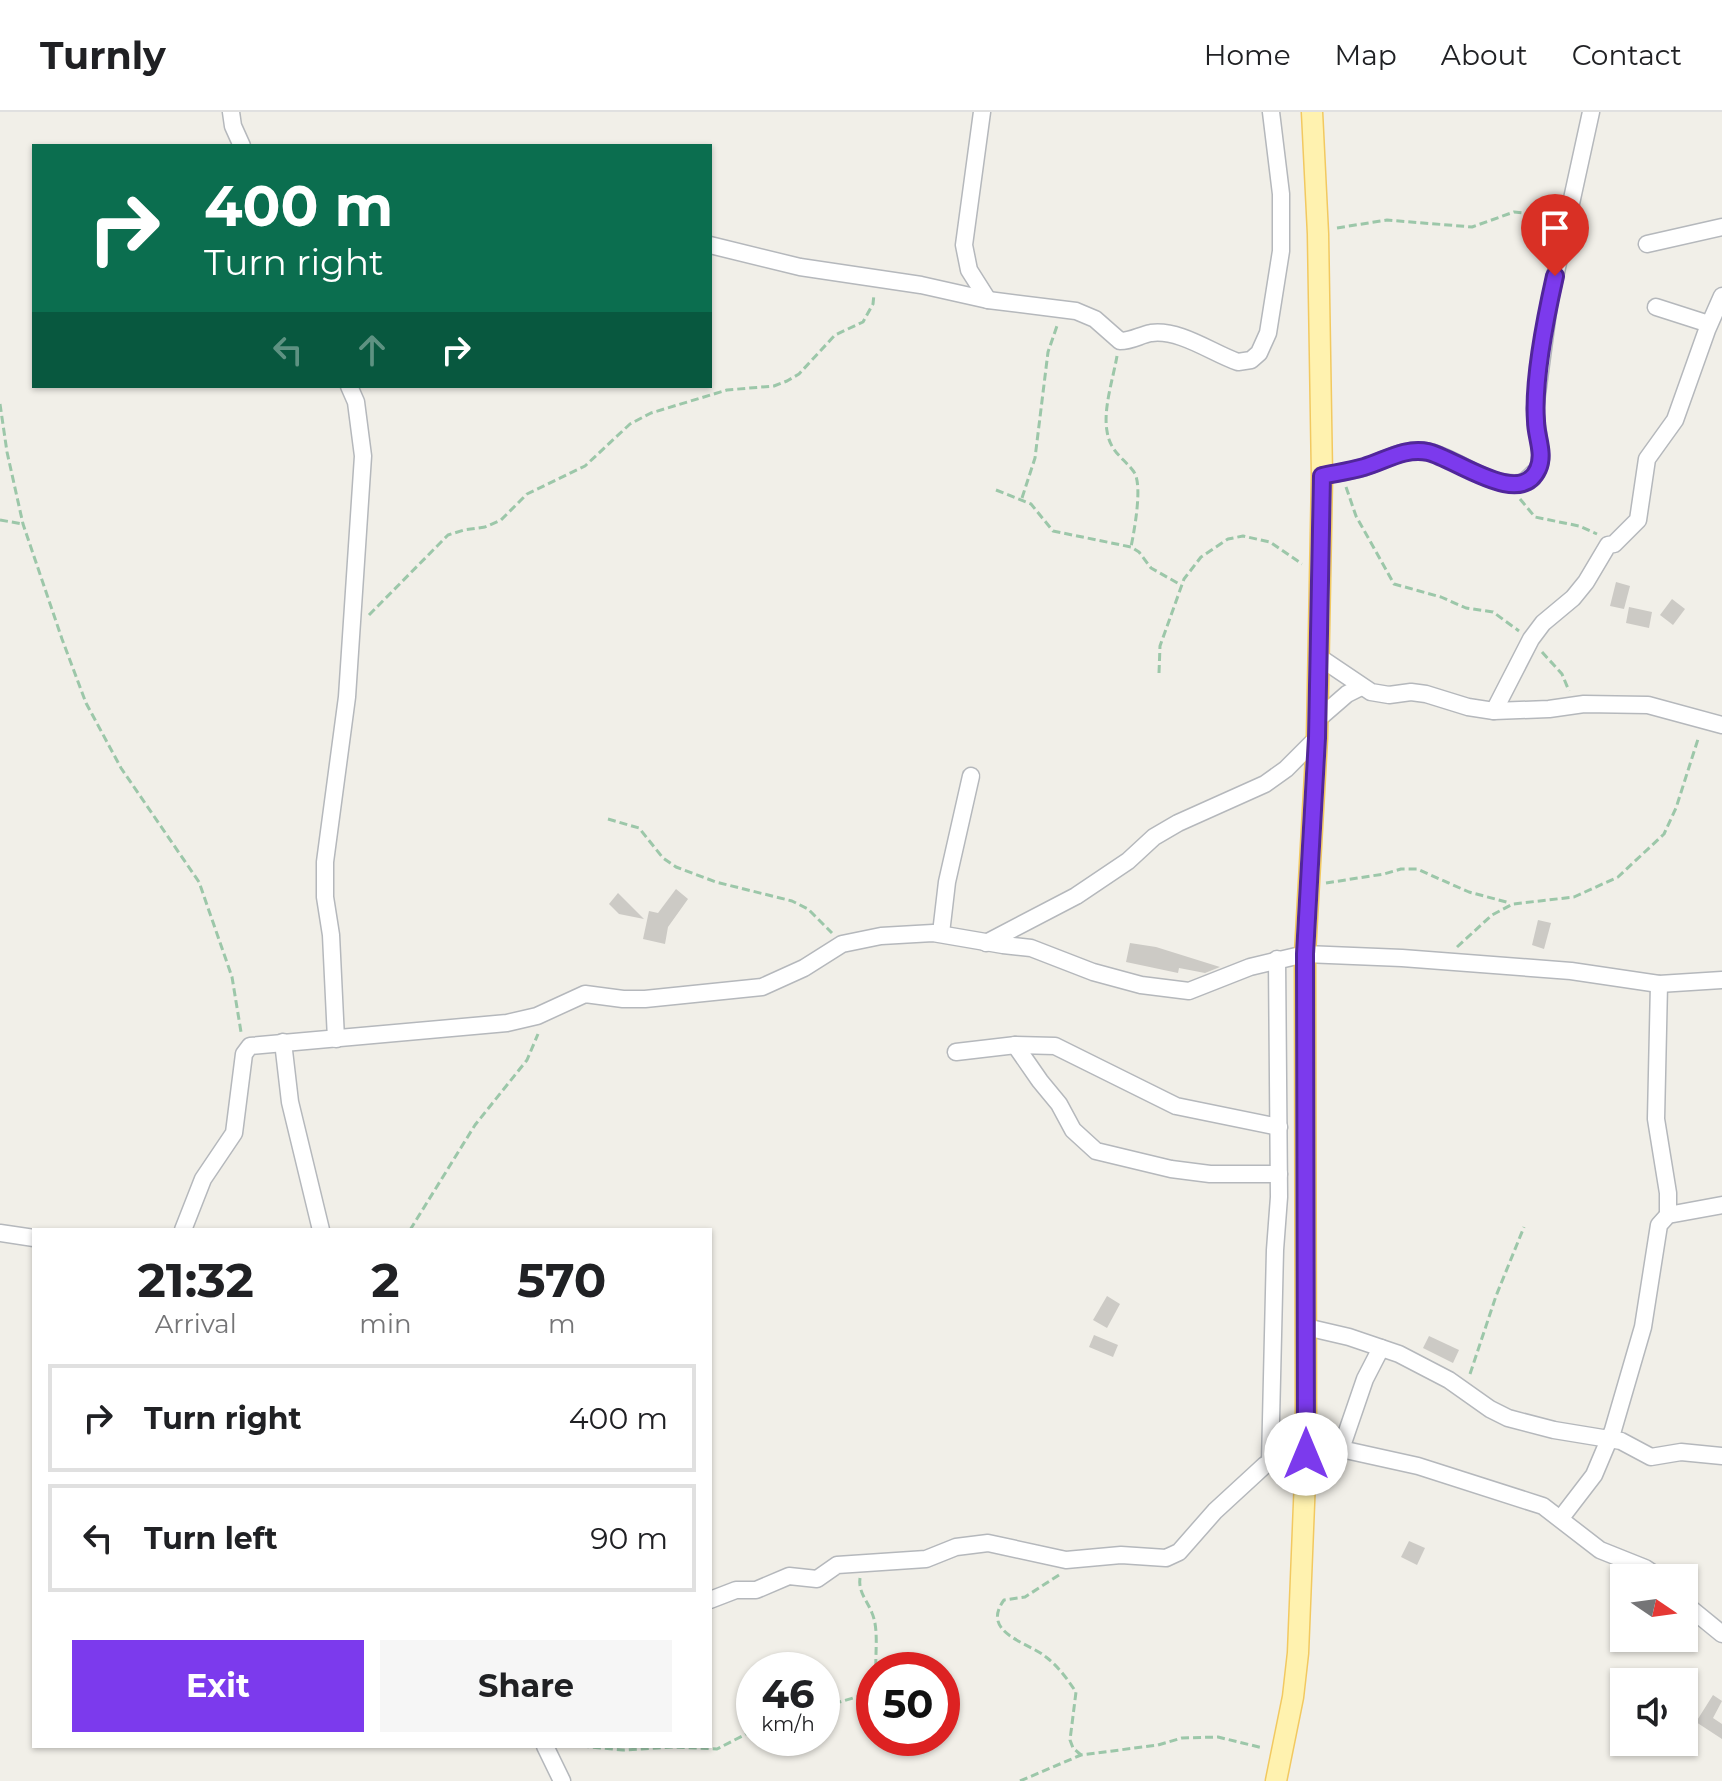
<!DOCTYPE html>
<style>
body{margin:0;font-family:Montserrat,sans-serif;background:#f6f6f6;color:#202124;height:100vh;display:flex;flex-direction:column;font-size:30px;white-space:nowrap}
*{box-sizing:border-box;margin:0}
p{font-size:26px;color:#757577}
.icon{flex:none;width:44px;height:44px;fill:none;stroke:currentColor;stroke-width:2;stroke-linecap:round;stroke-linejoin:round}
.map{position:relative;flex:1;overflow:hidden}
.side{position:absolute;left:32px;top:1116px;width:680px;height:520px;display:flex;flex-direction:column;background:#fff;border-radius:0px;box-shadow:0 2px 6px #0004}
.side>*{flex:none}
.banner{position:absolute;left:32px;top:32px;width:680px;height:244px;border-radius:0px;box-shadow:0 2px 6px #0004;background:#0b6e4f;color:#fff;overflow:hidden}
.needle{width:52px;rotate:103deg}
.controls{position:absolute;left:1610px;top:1452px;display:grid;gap:16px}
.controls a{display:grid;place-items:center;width:88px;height:88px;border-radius:0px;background:#fff;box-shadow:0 2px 6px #0004;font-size:40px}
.speed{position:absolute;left:736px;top:1540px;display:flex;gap:16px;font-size:40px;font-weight:700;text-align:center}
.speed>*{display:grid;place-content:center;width:104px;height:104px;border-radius:50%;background:#fff;box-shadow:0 2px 6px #0004;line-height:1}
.speed small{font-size:20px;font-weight:400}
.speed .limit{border:12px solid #d22;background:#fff;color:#111}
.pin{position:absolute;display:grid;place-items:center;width:68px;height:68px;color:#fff;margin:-82px -34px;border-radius:50% 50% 50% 0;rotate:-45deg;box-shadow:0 0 8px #0007}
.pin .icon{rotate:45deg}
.me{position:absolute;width:88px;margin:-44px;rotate:0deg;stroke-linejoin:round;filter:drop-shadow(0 0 6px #0008)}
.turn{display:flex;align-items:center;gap:28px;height:168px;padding:0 40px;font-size:36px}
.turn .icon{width:104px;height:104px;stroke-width:2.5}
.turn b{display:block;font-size:56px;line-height:68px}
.lanes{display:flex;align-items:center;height:76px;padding:0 40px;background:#0003;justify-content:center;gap:40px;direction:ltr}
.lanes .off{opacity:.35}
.eta{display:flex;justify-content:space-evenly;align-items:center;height:136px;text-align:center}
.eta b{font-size:48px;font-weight:700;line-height:56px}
.action{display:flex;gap:16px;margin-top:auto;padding:16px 40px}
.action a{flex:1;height:92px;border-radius:0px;background:#7c3aed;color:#fff;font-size:32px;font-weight:700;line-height:92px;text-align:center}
.action a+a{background:#f6f6f6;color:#202124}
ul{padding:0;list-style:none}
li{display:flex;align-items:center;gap:24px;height:108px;margin:0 16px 12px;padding:0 24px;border:4px solid #e0e0e0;border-radius:0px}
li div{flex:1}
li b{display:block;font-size:30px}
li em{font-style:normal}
header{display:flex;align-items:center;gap:48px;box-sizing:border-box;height:112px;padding:0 40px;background:#fff;border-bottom:2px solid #e0e0e0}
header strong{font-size:38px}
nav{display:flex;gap:44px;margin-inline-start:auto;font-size:28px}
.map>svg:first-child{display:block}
.building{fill:#cccac5}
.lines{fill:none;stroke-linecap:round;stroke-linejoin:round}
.minor-casing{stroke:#b5b8bc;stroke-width:19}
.major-casing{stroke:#f2c960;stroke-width:23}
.path{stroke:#9cc7a9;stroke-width:3;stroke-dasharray:8 4;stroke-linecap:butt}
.minor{stroke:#fff;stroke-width:16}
.major{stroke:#fff2af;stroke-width:20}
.route-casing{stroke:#51269a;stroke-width:20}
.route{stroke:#7c3aed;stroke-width:14}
</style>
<header>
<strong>Turnly</strong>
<nav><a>Home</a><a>Map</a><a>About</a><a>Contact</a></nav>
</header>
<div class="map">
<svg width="1722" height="1669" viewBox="0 0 1722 1669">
<rect width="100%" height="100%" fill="#f1efe8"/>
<!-- building -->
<g class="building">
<polygon points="1616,470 1630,474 1624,497 1610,494"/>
<polygon points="1672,487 1685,497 1673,513 1660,503"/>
<polygon points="1629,495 1652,500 1649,516 1626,511"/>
<polygon points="676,777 688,787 668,815 665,832 643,827 649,799 658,801"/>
<polygon points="618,781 644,807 619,802 609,792"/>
<polygon points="1538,808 1551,811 1544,837 1532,833"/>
<polygon points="1130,831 1156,835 1220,855 1205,861 1179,856 1178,861 1126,850"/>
<polygon points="1107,1184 1120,1192 1107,1216 1093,1208"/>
<polygon points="1094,1223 1118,1233 1113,1245 1089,1235"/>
<polygon points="1429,1224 1459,1238 1453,1251 1423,1236"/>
<polygon points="1409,1429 1425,1436 1417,1453 1401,1445"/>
<polygon points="1713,1583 1722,1589 1713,1606 1722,1612 1722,1627 1696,1610"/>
</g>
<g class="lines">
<!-- minor casing -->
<g class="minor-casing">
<g id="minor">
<polyline points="231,0 233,14 242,34"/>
<polyline points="982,0 964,133 969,158 988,188"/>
<polyline points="1647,132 1722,115"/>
<path d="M710,133L800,155L921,173L988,188L1076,199L1095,207L1120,229C1132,229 1140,223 1151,221C1180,217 1212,241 1238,250L1251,248L1259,241L1268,221L1281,139V82L1271,0"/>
<polyline points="1656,195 1709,212"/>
<path d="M1322,364C1336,361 1351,359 1365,355C1386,348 1407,334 1430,340C1463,349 1488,376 1523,371L1538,357L1541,346L1535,297L1549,192L1591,0"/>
<polyline points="1319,545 1371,580 1389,583 1411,580 1426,582 1468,595 1494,599 1549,597 1584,592 1648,593 1722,613"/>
<polyline points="1494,599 1531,527 1543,511 1573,486 1586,470 1608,433 1614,432 1638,408 1647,347 1675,308 1707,218 1722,184"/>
<polyline points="1317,608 1347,582 1361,575"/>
<polyline points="941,821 947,770 971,664"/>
<polyline points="986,831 1076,784 1128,749 1154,725 1178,711 1265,672 1286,657 1317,626"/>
<polyline points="1659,872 1656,1007 1668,1081 1668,1103"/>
<polyline points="336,927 331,823 325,785 325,750 347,585 363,344 356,290 349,274"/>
<polyline points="283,930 290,990 321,1118"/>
<polyline points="1015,933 1040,969 1059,992 1073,1018 1096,1039 1171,1057 1210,1062 1279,1062"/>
<polyline points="956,940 1016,933 1055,934 1176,994 1279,1015"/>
<polyline points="183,1118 203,1067 234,1021 244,942 250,934 507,911 537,904 585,882 623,887 645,887 762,875 804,856 842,832 881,824 933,821 1003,833 1031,836 1093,860 1141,873 1189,879 1250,855 1305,842 1402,846 1571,859 1659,872 1722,868"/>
<polyline points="0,1121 34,1126"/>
<polyline points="1306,1215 1349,1225 1399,1242 1449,1268 1490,1297 1508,1306 1554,1318 1621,1329 1651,1345 1681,1340 1722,1344"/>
<polyline points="1341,1337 1365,1267 1381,1236"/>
<polyline points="1270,1351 1275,1138 1279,1085 1277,847"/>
<polyline points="1561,1406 1594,1363 1613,1318 1643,1215 1659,1113 1668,1103 1722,1093"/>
<polyline points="710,1488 736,1478 756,1478 789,1464 817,1467 837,1453 926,1447 956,1435 988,1431 1066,1448 1121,1443 1166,1446 1179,1440 1215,1399 1265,1353 1322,1338 1341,1337 1418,1354 1543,1394 1600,1438 1645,1456 1660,1466"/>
<polyline points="1684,1491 1722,1522"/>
<polyline points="545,1634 562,1669"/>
</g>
</g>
<!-- major casing -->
<g class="major-casing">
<polyline id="major" points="1276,1669 1293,1585 1298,1541 1306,1342 1305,842 1317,626 1322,364 1318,122 1312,0"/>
</g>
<!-- path -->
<g class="path">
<polyline points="1337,116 1387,108 1472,115 1514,100 1554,104"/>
<path d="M1117,244C1113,267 1103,297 1107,319C1110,340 1123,345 1134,360C1143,373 1134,420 1131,435"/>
<polyline points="0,292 7,340 23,412 62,527 86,591 121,656 199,770 232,865 241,920"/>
<polyline points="1346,375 1356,404 1394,472 1441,485 1466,496 1493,500 1519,519"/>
<polyline points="996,378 1031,392 1053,419 1131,435 1139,440 1151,456 1181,473"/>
<polyline points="1022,386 1035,346 1048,240 1058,211"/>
<polyline points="1520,387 1535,405 1579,414 1597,422"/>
<polyline points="0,408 23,412"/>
<polyline points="369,503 448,423 464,418 485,415 501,408 527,382 585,354 630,312 651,301 727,278 774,274 787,269 799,262 835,223 863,210 873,192 874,182"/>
<polyline points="1542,540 1562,562 1569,579"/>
<polyline points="1159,561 1160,534 1184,467 1201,445 1228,427 1243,424 1270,430 1302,452"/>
<polyline points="608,707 639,716 663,746 676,755 716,770 792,789 808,797 832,821"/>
<polyline points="1326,771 1384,762 1401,757 1417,757 1469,780 1510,791"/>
<polyline points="1457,835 1492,803 1513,792 1574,785 1618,765 1664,722 1676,696 1699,624"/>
<polyline points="410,1118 475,1013 527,948 538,922"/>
<polyline points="1470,1262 1496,1184 1524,1115"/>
<path d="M1059,1463L1025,1485L1004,1488C980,1521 1028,1530 1046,1545C1058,1554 1068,1568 1076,1580L1070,1628L1073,1636L1081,1643"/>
<path d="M860,1466C858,1480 867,1488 872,1501C879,1517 875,1541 876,1558"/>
<polyline points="822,1595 867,1582 874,1575"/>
<polyline points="581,1634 623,1638 673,1635 717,1637 754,1618"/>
<polyline points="1020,1669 1081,1643 1158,1633 1182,1626 1218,1625 1263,1636"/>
</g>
<!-- minor -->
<use href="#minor" class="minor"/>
<!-- major -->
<use href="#major" class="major"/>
</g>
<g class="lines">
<!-- route casing -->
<g class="route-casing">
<path id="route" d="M1306,1342L1305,842L1317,626L1322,364C1336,361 1350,359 1364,355C1385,349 1405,335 1428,340C1455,346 1520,397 1538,357C1545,341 1536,325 1536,309C1533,269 1546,204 1555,164"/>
</g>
<!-- route -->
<use href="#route" class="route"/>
</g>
</svg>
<div class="controls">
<a><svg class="needle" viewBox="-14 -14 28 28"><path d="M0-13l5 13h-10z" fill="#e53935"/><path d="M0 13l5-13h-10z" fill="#757577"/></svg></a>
<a><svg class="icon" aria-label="sound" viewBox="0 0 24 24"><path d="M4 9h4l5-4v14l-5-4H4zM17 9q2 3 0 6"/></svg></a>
</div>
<div class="speed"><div>46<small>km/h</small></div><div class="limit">50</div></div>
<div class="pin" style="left:1555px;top:164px;background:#d93025"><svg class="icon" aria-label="arrive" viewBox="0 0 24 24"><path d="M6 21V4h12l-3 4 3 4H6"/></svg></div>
<svg class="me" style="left:1306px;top:1342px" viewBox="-20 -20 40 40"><circle r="19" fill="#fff"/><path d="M0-13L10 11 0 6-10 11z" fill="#7c3aed"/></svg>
<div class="banner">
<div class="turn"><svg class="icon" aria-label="right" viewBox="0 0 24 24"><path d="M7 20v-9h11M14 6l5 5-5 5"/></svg><div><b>400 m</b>Turn right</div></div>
<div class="lanes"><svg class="icon off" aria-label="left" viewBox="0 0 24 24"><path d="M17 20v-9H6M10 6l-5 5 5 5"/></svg><svg class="icon off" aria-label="ahead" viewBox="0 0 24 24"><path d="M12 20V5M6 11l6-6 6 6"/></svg><svg class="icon" aria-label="right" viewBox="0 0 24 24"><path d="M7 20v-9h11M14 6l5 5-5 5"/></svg></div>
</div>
<section class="side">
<div class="eta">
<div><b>21:32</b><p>Arrival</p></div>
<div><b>2</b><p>min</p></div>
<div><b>570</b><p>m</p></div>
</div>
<ul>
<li><svg class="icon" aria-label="right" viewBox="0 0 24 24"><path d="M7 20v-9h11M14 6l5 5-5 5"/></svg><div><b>Turn right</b></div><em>400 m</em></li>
<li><svg class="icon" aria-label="left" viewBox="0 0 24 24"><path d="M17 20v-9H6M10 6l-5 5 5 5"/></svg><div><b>Turn left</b></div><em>90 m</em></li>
</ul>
<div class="action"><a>Exit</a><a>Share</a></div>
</section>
</div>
